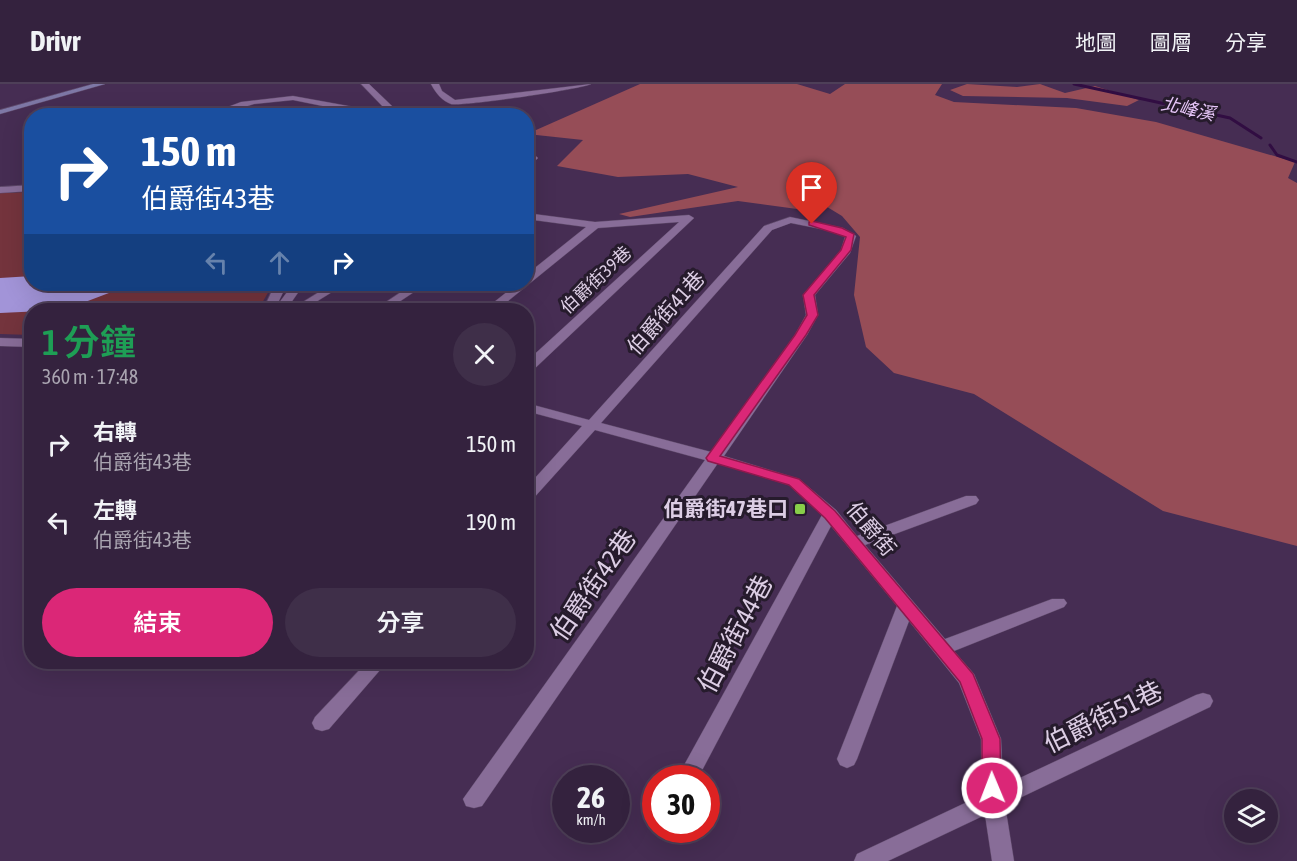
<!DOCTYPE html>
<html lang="zh-TW">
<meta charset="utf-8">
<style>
body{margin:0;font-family:"Asap Condensed","Noto Sans TC",sans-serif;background:#3f2f49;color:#f1f3f6;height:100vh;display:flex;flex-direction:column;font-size:22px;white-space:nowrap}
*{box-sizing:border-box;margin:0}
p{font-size:20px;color:#a9a4b0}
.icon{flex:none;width:33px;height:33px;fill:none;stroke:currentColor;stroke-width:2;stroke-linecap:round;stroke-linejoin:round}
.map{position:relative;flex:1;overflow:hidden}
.panel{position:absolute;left:24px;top:219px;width:510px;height:366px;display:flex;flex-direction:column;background:#34223e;border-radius:24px;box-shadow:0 6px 24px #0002,0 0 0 2px #4e3f58}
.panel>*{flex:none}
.guide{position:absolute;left:24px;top:24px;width:510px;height:183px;border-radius:24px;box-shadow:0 6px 24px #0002,0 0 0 2px #4e3f58;background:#1a4fa0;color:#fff;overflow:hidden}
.buttons{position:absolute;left:1224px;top:705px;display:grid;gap:12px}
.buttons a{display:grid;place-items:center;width:54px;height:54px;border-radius:50%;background:#34223e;box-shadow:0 6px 24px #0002,0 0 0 2px #4e3f58;font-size:30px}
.speed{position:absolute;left:552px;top:681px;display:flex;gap:12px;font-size:30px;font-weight:700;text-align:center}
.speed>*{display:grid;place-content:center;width:78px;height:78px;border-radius:50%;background:#34223e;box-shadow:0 6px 24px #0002,0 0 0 2px #4e3f58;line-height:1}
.speed small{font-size:15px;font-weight:400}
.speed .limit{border:9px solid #d22;background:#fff;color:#111}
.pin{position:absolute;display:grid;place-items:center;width:51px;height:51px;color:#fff;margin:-62px -26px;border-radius:50% 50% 50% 0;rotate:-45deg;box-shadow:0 0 6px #0007}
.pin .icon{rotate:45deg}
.me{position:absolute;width:66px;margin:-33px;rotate:359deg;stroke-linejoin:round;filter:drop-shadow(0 0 4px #0008)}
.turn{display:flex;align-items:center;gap:21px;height:126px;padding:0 18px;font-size:27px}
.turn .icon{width:78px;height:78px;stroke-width:2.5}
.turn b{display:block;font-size:42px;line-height:51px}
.lanes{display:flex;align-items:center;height:57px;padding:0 18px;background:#0003;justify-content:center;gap:30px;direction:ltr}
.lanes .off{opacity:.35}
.round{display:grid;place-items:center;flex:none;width:63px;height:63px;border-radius:32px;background:#3f2f49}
.overview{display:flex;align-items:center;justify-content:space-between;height:102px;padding:0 18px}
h1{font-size:36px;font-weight:600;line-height:45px;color:#1e9e55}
.cta{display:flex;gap:12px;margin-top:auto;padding:12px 18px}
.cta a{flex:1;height:69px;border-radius:36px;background:#db2777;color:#fff;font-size:24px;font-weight:600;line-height:69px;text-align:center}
.cta a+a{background:#3f2f49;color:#f1f3f6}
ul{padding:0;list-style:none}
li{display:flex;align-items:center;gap:18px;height:78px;padding:0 18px}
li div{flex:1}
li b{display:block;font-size:22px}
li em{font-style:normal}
header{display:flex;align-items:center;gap:36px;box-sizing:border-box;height:84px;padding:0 30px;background:#34223e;border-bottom:2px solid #4e3f58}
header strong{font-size:28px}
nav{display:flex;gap:33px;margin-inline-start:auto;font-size:21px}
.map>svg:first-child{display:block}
.green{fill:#74343d}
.forest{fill:#964d57}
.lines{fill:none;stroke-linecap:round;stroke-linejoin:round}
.stream{stroke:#310d42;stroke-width:3}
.building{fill:#a294d8}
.street-casing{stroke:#5d4868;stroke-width:1}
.secondary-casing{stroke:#5d4868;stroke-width:1}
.street{fill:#886d98;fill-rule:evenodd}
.secondary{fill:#7e78a6;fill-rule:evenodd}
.route{fill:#db2777;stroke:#8e194d;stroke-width:1.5}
.poi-dot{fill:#88cf4a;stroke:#261b2c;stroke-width:2}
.labels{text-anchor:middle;stroke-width:6;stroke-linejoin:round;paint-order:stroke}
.far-water-label{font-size:18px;font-style:italic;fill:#e7c6f9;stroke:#261b2c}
.far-street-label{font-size:18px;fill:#dccde4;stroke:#261b2c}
.street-label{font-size:21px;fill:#dccde4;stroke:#261b2c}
.poi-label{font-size:21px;font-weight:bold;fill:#dccde4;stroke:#261b2c;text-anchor:end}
.near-street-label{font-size:26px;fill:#dccde4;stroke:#261b2c}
</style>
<header>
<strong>Drivr</strong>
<nav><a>地圖</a><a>圖層</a><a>分享</a></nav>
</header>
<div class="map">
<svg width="1297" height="777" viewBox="0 0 1297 777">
<rect width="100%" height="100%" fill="#462d53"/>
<!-- green -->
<polygon class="green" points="31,108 32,200 273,200 258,226 32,226 31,251 0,250 0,109"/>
<!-- forest -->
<g class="forest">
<polygon points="640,0 797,0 830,10 845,0 942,0 935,11 954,18 1076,24 1156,38 1295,78 1288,94 1297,99 1297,462 1163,427 974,310 894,289 866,263 854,211 860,153 842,132 814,115 797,125 738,117 630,133 619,130 738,103 688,90 618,93 557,82 583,56 527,50"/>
<polygon points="967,0 1017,3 1040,0 1065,9 1095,2 1139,16 1127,22 1067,14 963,12 950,6"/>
</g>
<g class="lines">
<!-- stream -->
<g class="stream">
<polyline points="1074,0 1230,34 1261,54"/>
<polyline points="1270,61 1277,71 1297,78"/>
</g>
</g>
<!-- building -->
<polygon class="building" points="32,192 32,200 130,201 64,226 0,229 0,194"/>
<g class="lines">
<!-- street casing -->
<g class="street-casing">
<g id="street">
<polygon points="361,0 369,0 393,23 395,32 372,32 293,16 254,20 215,32 204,32 241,18 293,12 387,29 386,26"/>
<path d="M431,0H439L442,7L455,16L591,0C582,5 460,23 451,20C442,17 435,8 431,0Z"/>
<polygon points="526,64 538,74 526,85 529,74"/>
<polygon points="32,101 32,107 0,109 0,103"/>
<polygon points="526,129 595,138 689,131 694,134 531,288 526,289 526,278 679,138 598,144 497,226 484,226 517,200 526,200 526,191 586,143 526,135"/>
<path d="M790,133L843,144L856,152L850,169L815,211L818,231L807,251L724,372L799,395L836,426L857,452L966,412H976L979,416L976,420L865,461L945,555L1052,515H1064L1067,519L1064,523L954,567L974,590L1001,655L1003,702L1196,611L1203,609L1210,611L1213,617L1210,623L1005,721L1014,777H992L985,731L888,777H854L857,770L982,711L981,655L959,599L909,537L857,675L854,681L847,684L840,681L837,675L897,522L831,442L698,694H677L822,431L789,401L718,379L482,722L474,724L466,722L463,715L705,376L595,346L531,417L526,419V404L582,342L526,327V319L589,336L764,142ZM791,139L836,148L845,153L841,166L803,211L806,231L795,251L711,368L601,339L772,146Z"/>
<polygon points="275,200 287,200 276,223 293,200 304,200 286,226 263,226"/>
<polygon points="332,200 345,200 303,226 290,226"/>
<polygon points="413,200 426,200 387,226 374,226"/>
<polygon points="0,254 32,255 32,263 0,262"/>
<path d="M210,578H229C225,586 220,588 211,585Z"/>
<polygon points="367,578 387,578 329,645 322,647 315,645 312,639 315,633"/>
</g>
</g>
<!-- secondary casing -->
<g class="secondary-casing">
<polygon id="secondary" points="93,0 105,0 0,30 0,26"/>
</g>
<!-- street -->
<use href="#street" class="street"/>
<!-- secondary -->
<use href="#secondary" class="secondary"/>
</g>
<!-- route -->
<polygon class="route" points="812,137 842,144 854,150 851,166 814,211 818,231 806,251 720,372 799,395 835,427 973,590 1000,655 1001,704 998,710 992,712 985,710 982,704 982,655 960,598 825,434 789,401 708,377 706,374 795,251 807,231 803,211 841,166 846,153 809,141 809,138"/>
<!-- markers -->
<rect class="poi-dot" x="794" y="419" width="12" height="12" rx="3"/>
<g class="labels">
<!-- far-water labels -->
<g class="far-water-label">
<text transform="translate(1188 25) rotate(12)" y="6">北峰溪</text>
</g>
<!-- far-street labels -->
<g class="far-street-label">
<text transform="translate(596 196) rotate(-43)" y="6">伯爵街39巷</text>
</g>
<!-- street labels -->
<g class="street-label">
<text transform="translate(666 229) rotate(-48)" y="7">伯爵街41巷</text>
<text transform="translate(871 445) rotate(50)" y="7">伯爵街</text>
</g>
<!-- poi labels -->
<g class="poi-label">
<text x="788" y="432">伯爵街47巷口</text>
</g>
<!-- near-street labels -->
<g class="near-street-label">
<text transform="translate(593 501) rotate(-55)" y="9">伯爵街42巷</text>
<text transform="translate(735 550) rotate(-62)" y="9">伯爵街44巷</text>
<text transform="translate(1103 633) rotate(-26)" y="9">伯爵街51巷</text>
</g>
</g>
</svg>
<div class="buttons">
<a><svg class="icon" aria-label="layers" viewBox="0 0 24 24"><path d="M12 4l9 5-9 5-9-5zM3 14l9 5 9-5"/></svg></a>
</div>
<div class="speed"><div>26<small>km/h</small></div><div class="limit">30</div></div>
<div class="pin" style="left:812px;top:140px;background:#d93025"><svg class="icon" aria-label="arrive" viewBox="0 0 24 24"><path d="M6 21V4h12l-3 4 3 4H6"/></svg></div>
<svg class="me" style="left:992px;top:704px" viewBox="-20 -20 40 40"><circle r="17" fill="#db2777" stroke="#fff" stroke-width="3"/><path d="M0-11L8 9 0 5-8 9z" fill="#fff"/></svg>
<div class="guide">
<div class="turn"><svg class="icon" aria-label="right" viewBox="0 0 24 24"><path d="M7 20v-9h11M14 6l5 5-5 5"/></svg><div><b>150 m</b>伯爵街43巷</div></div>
<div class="lanes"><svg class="icon off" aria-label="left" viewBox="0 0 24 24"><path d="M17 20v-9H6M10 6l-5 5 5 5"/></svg><svg class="icon off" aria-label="ahead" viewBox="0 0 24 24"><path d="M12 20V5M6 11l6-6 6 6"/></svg><svg class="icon" aria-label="right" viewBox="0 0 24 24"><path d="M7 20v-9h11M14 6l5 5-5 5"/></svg></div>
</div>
<section class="panel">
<div class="overview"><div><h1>1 分鐘</h1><p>360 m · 17:48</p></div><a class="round"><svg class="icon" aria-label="close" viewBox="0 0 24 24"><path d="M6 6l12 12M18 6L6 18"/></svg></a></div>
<ul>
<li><svg class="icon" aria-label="right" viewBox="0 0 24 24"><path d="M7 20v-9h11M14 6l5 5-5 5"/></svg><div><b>右轉</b><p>伯爵街43巷</p></div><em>150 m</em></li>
<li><svg class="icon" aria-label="left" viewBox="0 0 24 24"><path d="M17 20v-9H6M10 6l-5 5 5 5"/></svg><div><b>左轉</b><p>伯爵街43巷</p></div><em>190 m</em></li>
</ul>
<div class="cta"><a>結束</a><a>分享</a></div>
</section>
</div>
